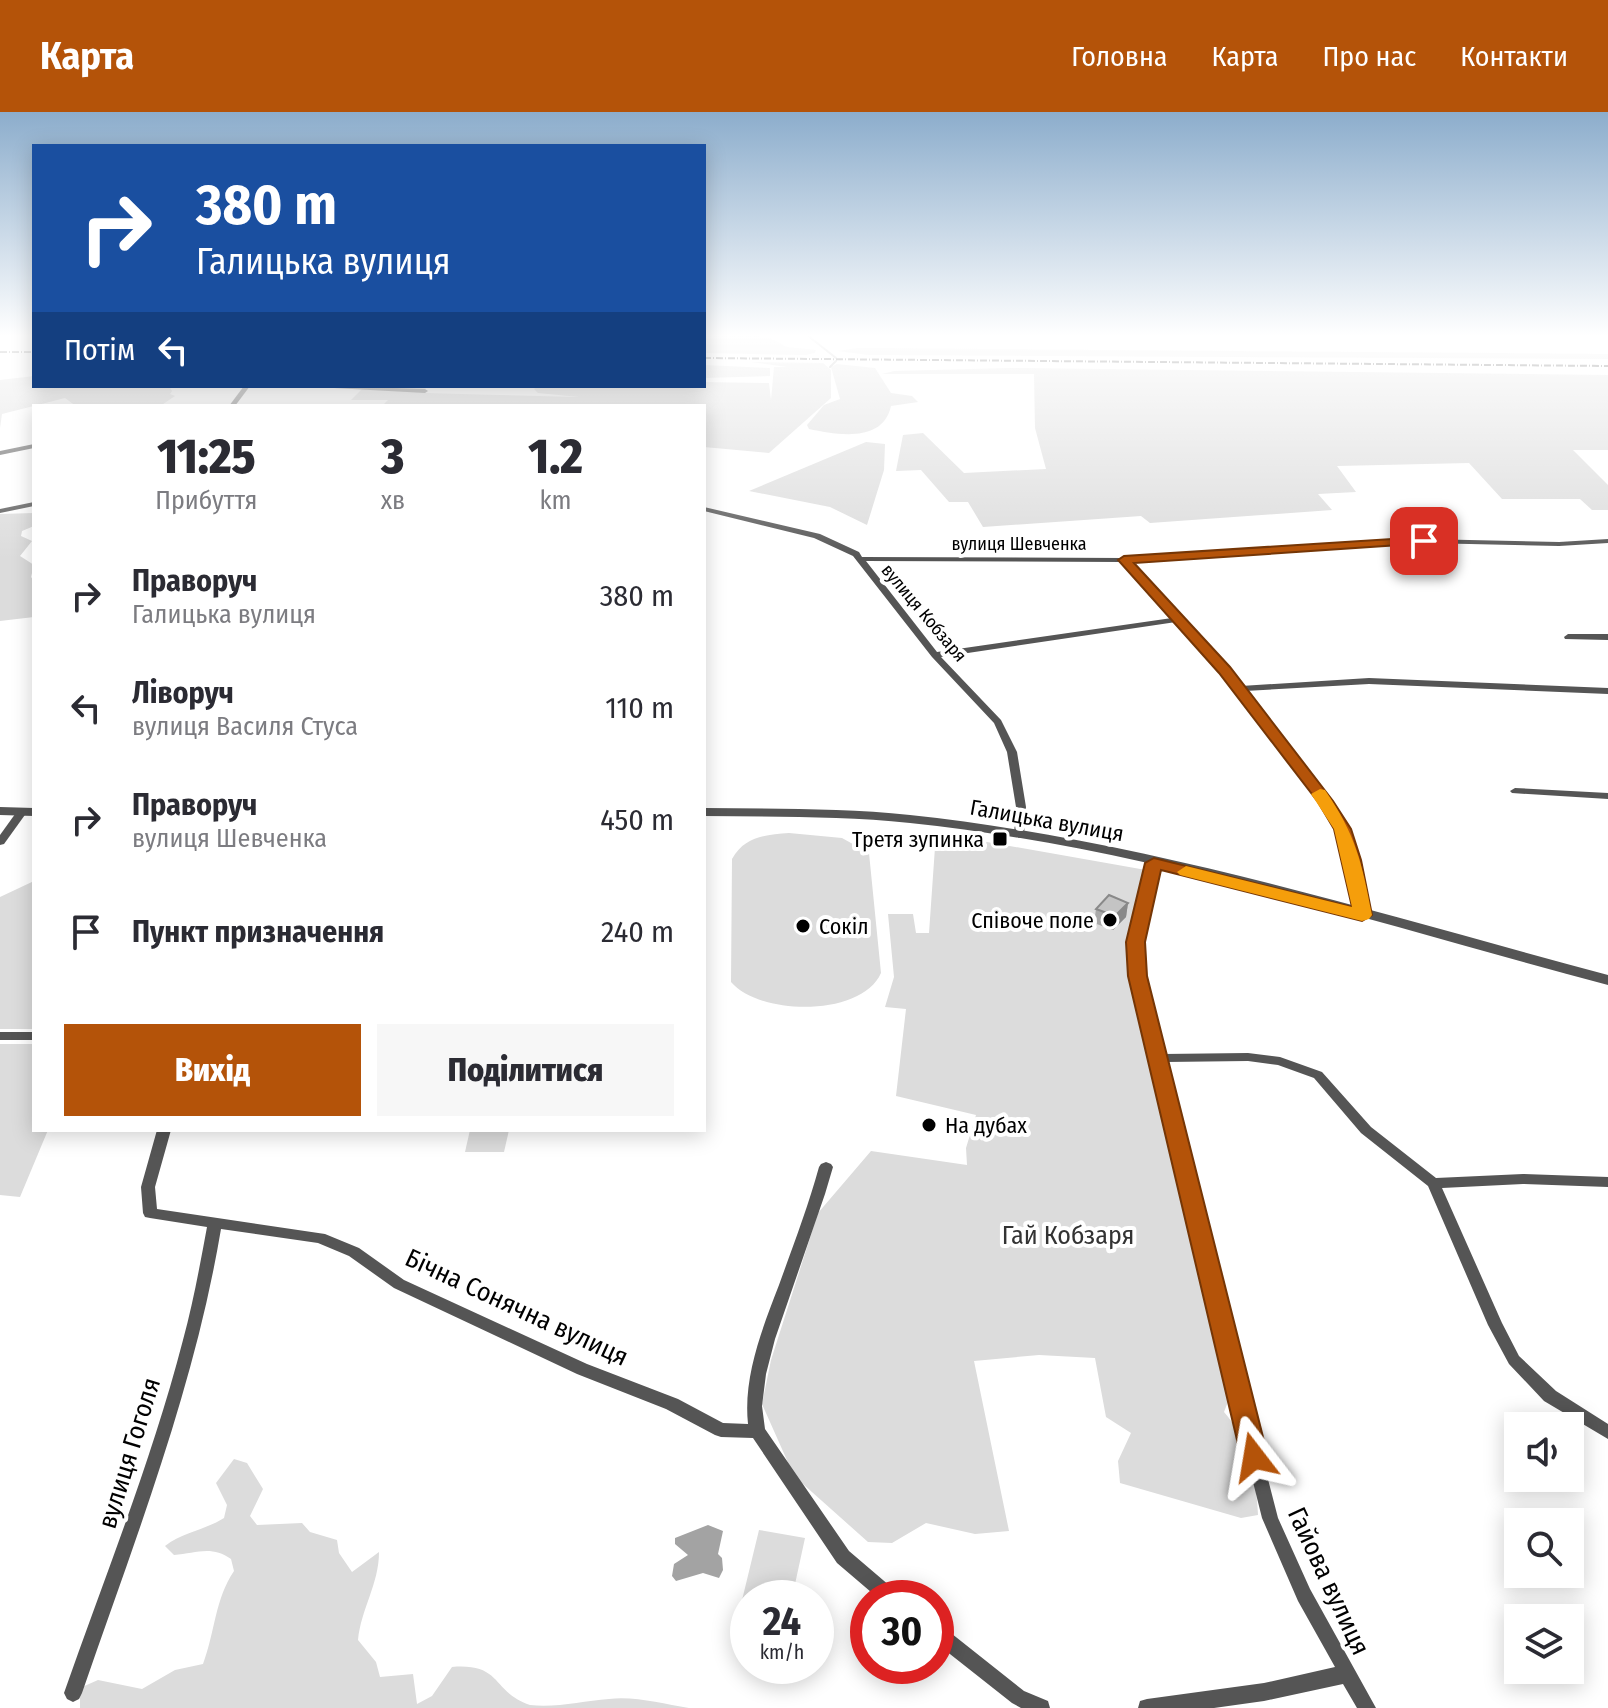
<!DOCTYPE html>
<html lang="uk">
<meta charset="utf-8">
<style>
body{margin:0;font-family:"Fira Sans Condensed",sans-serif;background:#f7f7f7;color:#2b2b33;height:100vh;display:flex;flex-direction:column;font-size:30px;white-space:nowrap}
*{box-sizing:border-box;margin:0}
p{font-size:26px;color:#7c7c81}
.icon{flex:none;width:44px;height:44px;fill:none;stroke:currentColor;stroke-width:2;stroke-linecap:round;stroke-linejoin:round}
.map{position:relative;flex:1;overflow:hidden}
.details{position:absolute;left:32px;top:292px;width:674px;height:728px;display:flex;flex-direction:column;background:#fff;border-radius:0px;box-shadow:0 4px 20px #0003}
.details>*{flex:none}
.banner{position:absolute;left:32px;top:32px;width:674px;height:244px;border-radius:0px;box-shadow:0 4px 20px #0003;background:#1a4fa0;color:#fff;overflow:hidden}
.controls{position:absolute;left:1504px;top:1300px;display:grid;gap:16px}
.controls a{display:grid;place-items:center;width:80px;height:80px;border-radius:0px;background:#fff;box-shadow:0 4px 20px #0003;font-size:40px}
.speed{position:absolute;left:730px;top:1468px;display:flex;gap:16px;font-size:40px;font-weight:700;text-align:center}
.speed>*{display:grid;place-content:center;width:104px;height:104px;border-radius:50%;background:#fff;box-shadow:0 4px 20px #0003;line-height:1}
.speed small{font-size:20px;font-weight:400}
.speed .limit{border:12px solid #d22;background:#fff;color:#111}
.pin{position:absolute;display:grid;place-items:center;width:68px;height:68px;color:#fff;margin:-34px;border-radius:16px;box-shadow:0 4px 12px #0006}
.me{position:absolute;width:88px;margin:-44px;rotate:346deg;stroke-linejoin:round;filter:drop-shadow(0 0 6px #0008)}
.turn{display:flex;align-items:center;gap:28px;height:168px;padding:0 32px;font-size:36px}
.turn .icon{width:104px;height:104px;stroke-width:2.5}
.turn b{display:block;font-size:56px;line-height:68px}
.then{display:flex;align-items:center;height:76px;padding:0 32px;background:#0003;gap:16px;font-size:30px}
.eta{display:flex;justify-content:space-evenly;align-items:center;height:136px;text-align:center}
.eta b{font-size:48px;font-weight:800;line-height:56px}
.cta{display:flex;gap:16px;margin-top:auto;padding:16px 32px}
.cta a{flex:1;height:92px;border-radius:0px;background:#b45309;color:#fff;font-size:32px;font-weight:800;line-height:92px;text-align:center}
.cta a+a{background:#f7f7f7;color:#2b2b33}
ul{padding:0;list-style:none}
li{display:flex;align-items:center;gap:24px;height:112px;padding:0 32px}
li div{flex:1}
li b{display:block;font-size:30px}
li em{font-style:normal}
header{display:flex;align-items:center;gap:48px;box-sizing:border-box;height:112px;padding:0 40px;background:#b45309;color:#fff}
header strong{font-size:38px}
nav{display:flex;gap:44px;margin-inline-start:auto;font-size:28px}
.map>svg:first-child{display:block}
.green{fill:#dcdcdc}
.water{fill:#a3a3a3}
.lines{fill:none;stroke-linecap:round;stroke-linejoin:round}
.stream{stroke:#a3a3a3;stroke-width:2}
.minor{fill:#555;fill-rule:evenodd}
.tertiary{fill:#555;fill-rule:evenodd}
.rail{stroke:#000;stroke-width:2;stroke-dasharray:7 2 1 2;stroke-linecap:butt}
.wall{fill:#a9a9a9}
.shaded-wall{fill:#898989}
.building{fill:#c4c4c4;stroke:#898989;stroke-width:2}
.route{fill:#b45309;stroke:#753606;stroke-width:2}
.slow{fill:#f59e0b}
.poi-dot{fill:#000;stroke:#fff;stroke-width:3}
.labels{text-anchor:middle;stroke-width:8;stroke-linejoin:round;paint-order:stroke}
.far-street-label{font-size:18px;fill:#000;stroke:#fff}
.street-label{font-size:22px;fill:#000;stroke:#fff}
.poi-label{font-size:22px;fill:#000;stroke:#fff;text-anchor:end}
.near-park-label{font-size:26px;fill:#333;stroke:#fff}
.near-street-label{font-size:26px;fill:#000;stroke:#fff}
</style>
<header>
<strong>Карта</strong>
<nav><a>Головна</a><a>Карта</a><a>Про нас</a><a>Контакти</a></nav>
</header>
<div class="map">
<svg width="1608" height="1596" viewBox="0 0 1608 1596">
<rect width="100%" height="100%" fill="#fff"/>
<!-- green -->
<g class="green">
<polygon points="704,223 754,223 770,226 787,235 816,238 815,241 805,243 704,241"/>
<polygon points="859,236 1608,242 1608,247 869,243 837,239"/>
<polygon points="751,250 823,251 831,258 831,286 769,341 704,335 704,294 382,294 388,288 351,288 363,276 338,274 427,274 423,281 579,285 538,281 534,277 538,274 704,274 704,270 769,271 771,288 774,255 787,255"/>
<path d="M837,252L875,256L891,281L912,284L918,290L891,294C883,331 838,323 809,317L807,313L824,293L840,287L831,255Z"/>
<polygon points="704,253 770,256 770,264 704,266"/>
<polygon points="1010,256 1608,263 1608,338 1573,338 1608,373 1608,398 1592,398 1580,387 1502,387 1469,351 1337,354 1356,380 1318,382 1332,398 1150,411 1141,404 983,415 968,390 949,390 921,358 896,359 903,323 923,321 964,361 1046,357 1035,316 1034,262 882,262 894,259"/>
<polygon points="34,264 34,274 169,274 172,279 170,282 175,284 160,294 76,294 65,286 2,302 0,316 0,268"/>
<polygon points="866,330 885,332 884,358 867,413 830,395 749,379"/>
<polygon points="34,401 34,414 22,419 21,424 32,429 20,444 34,453 31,465 34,469 34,505 0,509 0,402"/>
<path d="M789,721L842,726L869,741L881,861C862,905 760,904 731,870L732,747C745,724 765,723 789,721Z"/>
<path d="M936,721L1146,758L1129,828L1135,895L1229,1287L1224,1300C1247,1325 1257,1369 1258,1403L1241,1406L1120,1371L1118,1349L1131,1321L1106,1305L1095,1246L1039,1243L974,1249L1009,1419L975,1422L926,1411L892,1431L868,1430L794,1364L762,1292L771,1248L818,1101L871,1039L967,1053L966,1036L976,1003L896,984L906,897L885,895L894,865L888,802H913L916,821H929Z"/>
<polygon points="34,769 34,917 0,917 0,785"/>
<polygon points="0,932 34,932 34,1018 48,1018 20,1085 0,1083"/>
<polygon points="470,1018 509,1018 504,1040 465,1040"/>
<path d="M234,1347L247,1351L263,1377L250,1404L257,1413L302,1411L310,1420L337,1428L339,1441L352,1460L379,1440C379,1472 361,1497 358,1528L376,1550L380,1565L413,1562L417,1592L432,1584L452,1555C503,1551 491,1580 530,1593C556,1596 583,1589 609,1587C636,1584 662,1592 689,1596H80V1576L98,1568L142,1577L175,1558L203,1552C215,1520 215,1487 234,1459L231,1447C212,1433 196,1441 174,1443L165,1434C183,1420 205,1418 224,1406L227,1393L216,1371Z"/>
<polygon points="759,1418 805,1426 792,1486 748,1486 748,1516 736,1513"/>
</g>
<!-- water -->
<polygon class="water" points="708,1413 723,1419 718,1442 722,1446 723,1458 719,1466 703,1461 676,1469 672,1464 674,1452 688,1443 675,1432 675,1426"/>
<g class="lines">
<!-- stream -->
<g class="stream">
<polyline points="807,223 836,246"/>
<polyline points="830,255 836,249"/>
</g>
<!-- minor -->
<g class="minor">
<polygon points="244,274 250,274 235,294 229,294"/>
<polygon points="331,274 425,277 428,279 425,281 334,276"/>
<polygon points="34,332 34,336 0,343 0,339"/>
<polygon points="34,390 34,394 0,401 0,397"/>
<path d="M704,395L820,422L859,440L862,445L1124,446L1424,427L1559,430L1608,427V431L1559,434L1424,431L1130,450L1182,505L1241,574L1369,566L1608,576V582L1369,572L1245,579L1329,687L1347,717L1358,748L1368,803L1362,806L1356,803L1348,748L1337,717L1321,690L1221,560L1176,510L941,545L1001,608L1017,640L1026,695L1024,723L1019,726L1014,723L1016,695L1007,640L994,611L932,545L853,444L814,426L704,399ZM866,449L1122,450L1172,506L937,540Z"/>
<polygon points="1568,522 1608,522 1608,528 1565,527 1564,525"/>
<polygon points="1515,676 1608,681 1608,687 1512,681 1510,679"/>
<polygon points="22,697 27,700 4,732 0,733 0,723 18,698"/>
<polygon points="1154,748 1159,751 1142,830 1144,864 1163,942 1248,941 1280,945 1322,960 1371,1015 1436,1066 1523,1062 1608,1065 1608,1075 1523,1072 1442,1076 1502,1211 1519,1244 1556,1279 1608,1312 1608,1327 1544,1289 1509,1252 1488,1213 1428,1074 1361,1021 1314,966 1278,953 1248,949 1166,950 1187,1033 1207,1130 1278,1406 1310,1477 1376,1596 1357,1596 1343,1572 1264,1589 1214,1596 1138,1596 1140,1589 1147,1587 1264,1571 1335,1555 1298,1489 1262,1406 1193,1130 1173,1033 1132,864 1130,830 1149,751"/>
<rect x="0" y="920" width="34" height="8"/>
<path d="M157,1018H171L155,1075L157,1097L325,1122L359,1136L404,1168L587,1252L678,1287L723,1311L748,1312C743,1265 762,1217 779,1173C793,1134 808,1095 819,1055L821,1052L826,1050L831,1052L833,1055L825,1082L775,1227L766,1262L762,1294L765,1317L849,1439L897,1480L900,1486H878L837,1451L753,1326L721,1325L715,1323L666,1297L577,1262L394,1176L349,1144L318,1131L221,1117C194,1278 135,1427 82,1581L79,1587L73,1590L67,1587L64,1581C105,1464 152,1348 183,1228C193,1191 200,1153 207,1115L150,1106L145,1105L143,1101L141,1075Z"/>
<polygon points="936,1511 942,1514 1024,1579 1048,1589 1050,1596 1021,1596 1012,1591 936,1531"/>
</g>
<!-- tertiary -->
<g class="tertiary">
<polygon points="0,695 34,696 34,704 0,703"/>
<path d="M704,696C773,697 842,696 910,703C1146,728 1379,802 1608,863V873C1378,812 1148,736 910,711C842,704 773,705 704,704Z"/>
</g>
<!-- rail -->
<g class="rail">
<polyline points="0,240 34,240"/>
<polyline points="704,246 1608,254"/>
</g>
</g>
<!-- wall -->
<polygon class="wall" points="1128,791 1126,805 1113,818 1094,811 1096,797"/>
<!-- shaded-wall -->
<polygon class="shaded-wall" points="1128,791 1126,805 1113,818 1115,804"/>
<!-- building -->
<polygon class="building" points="1109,783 1128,791 1115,804 1096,797"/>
<!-- sky -->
<linearGradient id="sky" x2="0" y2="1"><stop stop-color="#8cadcc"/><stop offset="0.5" stop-color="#fff"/><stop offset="1" stop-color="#fff" stop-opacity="0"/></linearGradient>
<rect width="1608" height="447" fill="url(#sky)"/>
<!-- route -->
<polygon class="route" points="1424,425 1429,426 1429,431 1134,451 1230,555 1333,689 1351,717 1361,748 1372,803 1362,809 1161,758 1145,830 1147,864 1268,1345 1264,1353 1254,1357 1245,1353 1241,1345 1128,864 1126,830 1145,751 1154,746 1352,795 1334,717 1318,690 1219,561 1118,448 1124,444"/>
<!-- slow -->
<path class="slow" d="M1320,677L1325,678C1356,723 1362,751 1372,803L1369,807L1362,809L1180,763L1177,760L1186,754L1352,795L1334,717L1311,682Z"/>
<!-- markers -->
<g class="poi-dot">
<rect x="992" y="719" width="16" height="16" rx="4"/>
<circle cx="1110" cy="808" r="8"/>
<circle cx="803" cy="814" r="8"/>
<circle cx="929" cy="1013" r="8"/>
</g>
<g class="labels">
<!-- far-street labels -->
<g class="far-street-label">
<text x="1019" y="438">вулиця Шевченка</text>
<text transform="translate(924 501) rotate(50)" y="6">вулиця Кобзаря</text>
</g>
<!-- street labels -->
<g class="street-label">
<text transform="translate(1047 708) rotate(10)" y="8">Галицька вулиця</text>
</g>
<!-- poi labels -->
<g class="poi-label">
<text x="984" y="735">Третя зупинка</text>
<text x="1094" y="816">Співоче поле</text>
<text x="819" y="822" text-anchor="start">Сокіл</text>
<text x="945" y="1021" text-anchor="start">На дубах</text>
</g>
<!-- near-park labels -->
<g class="near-park-label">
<text x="1068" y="1132">Гай Кобзаря</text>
</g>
<!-- near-street labels -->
<g class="near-street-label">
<text transform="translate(517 1195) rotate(25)" y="9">Бічна Сонячна вулиця</text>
<text transform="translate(129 1341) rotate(-73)" y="9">вулиця Гоголя</text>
<text transform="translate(1329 1469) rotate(65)" y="9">Гайова вулиця</text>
</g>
</g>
</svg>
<div class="controls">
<a><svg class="icon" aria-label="sound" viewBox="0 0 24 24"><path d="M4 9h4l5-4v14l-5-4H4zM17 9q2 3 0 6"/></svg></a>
<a><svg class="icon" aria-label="search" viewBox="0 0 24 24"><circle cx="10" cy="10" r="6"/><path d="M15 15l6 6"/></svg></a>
<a><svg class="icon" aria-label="layers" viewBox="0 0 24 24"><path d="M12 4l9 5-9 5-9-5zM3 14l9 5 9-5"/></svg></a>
</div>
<div class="speed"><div>24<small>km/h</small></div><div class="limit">30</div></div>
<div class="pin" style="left:1424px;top:429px;background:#d93025"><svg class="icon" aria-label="arrive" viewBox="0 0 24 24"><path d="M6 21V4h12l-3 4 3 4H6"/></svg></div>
<svg class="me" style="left:1254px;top:1345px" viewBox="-20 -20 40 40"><path d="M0-17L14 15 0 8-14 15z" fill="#b45309" stroke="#fff" stroke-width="4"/></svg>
<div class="banner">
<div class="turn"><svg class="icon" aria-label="right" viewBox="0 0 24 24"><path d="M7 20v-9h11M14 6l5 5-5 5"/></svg><div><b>380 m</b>Галицька вулиця</div></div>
<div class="then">Потім<svg class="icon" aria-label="left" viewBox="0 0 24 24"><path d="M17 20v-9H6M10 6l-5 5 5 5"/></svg></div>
</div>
<section class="details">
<div class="eta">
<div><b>11:25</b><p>Прибуття</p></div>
<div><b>3</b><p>хв</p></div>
<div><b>1.2</b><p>km</p></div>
</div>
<ul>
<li><svg class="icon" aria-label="right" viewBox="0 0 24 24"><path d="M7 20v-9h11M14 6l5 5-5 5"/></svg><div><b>Праворуч</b><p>Галицька вулиця</p></div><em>380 m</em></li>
<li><svg class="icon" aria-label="left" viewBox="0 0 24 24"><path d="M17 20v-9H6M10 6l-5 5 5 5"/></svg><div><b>Ліворуч</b><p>вулиця Василя Стуса</p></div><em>110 m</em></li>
<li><svg class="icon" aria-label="right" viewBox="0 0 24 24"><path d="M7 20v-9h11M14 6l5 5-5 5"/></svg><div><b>Праворуч</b><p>вулиця Шевченка</p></div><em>450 m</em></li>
<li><svg class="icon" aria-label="arrive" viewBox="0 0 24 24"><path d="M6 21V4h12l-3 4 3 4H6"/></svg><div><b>Пункт призначення</b></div><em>240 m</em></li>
</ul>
<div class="cta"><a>Вихід</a><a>Поділитися</a></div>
</section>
</div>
